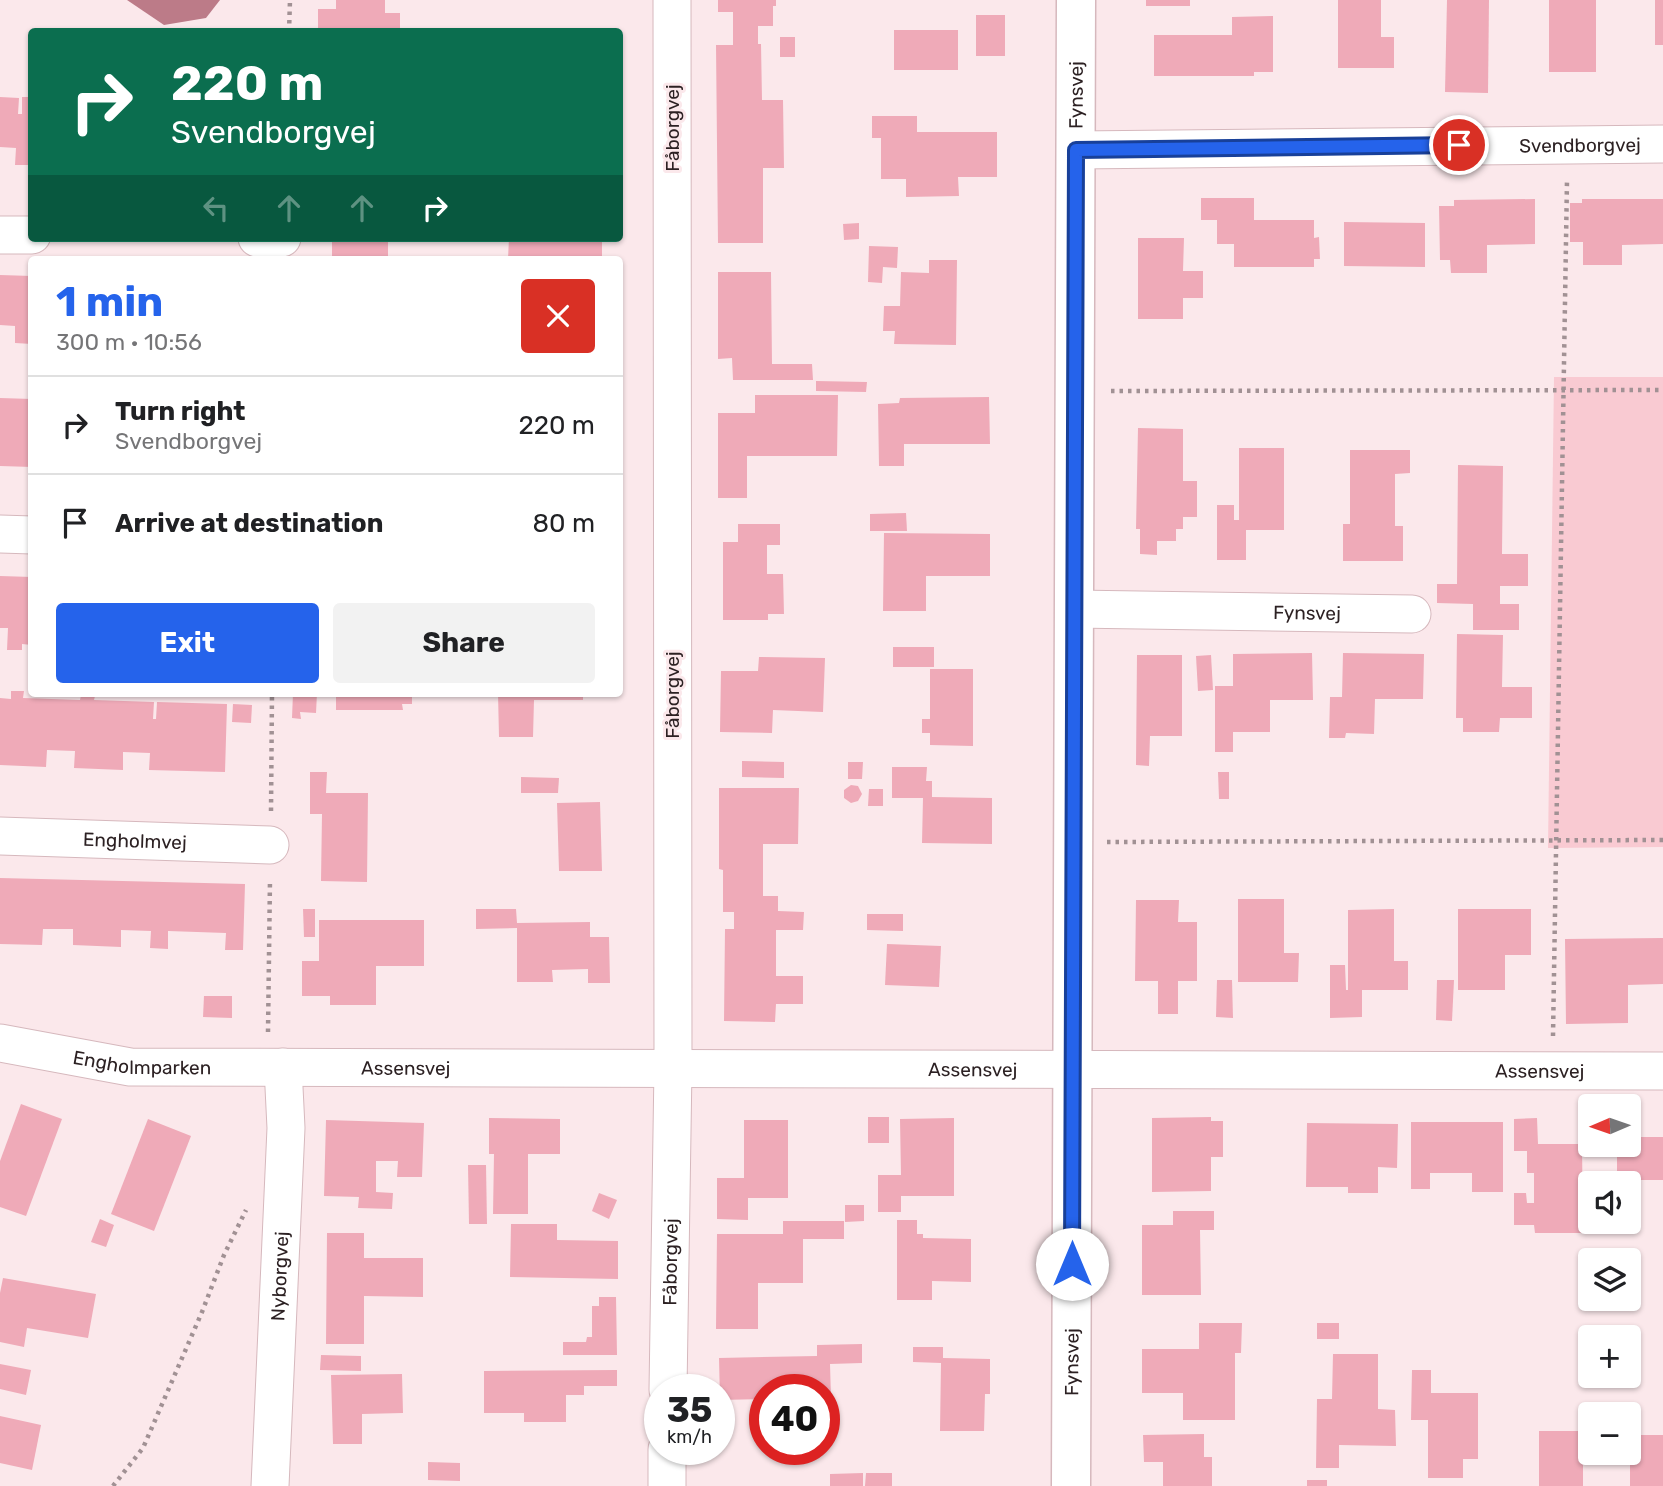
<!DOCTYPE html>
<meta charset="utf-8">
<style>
body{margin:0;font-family:Rubik,sans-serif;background:#f2f2f2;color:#202124;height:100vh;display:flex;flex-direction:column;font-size:26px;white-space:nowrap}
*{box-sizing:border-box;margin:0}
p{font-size:23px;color:#757577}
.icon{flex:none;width:38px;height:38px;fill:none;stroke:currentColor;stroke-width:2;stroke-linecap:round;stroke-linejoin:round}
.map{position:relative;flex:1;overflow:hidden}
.sheet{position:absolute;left:28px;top:256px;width:595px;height:441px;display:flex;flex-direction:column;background:#fff;border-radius:7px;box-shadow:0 2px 5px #0004}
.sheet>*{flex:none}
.banner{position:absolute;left:28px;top:28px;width:595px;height:214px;border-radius:7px;box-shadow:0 2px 5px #0004;background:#0b6e4f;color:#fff;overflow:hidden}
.needle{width:46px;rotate:268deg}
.fabs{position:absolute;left:1578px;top:1094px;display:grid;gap:14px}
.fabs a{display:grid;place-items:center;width:63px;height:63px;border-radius:7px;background:#fff;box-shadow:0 2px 5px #0004;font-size:35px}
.speed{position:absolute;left:644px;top:1374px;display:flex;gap:14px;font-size:35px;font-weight:700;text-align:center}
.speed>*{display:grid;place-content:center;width:91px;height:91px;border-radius:50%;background:#fff;box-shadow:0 2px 5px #0004;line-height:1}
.speed small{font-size:18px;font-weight:400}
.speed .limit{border:10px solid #d22;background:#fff;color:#111}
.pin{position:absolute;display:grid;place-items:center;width:60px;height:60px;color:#fff;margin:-30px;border:4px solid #fff;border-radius:50%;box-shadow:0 2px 7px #0007}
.me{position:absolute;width:77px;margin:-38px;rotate:0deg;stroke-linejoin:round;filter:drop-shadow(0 0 5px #0008)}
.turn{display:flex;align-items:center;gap:24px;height:147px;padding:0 28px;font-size:32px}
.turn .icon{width:91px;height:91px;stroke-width:2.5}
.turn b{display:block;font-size:49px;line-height:60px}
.lanes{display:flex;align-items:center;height:66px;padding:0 28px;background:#0003;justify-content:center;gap:35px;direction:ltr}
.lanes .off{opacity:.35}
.round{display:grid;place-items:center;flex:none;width:74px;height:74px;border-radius:7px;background:#f2f2f2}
.headline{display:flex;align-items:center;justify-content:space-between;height:119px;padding:0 28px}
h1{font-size:42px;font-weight:700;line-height:52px;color:#2563eb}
.primary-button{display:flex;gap:14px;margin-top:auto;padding:14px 28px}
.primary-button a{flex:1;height:80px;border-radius:7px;background:#2563eb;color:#fff;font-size:28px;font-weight:700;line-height:80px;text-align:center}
.primary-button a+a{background:#f2f2f2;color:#202124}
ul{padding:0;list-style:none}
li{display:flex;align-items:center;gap:21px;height:98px;padding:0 28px;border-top:2px solid #e0e0e0}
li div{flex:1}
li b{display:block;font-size:26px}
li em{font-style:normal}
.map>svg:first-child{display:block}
.green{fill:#f9cad2}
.water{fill:#bc7b88}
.building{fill:#efaab8}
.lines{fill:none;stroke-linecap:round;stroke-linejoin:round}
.minor-casing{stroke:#d6b8bd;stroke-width:39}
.tertiary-casing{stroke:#d6b8bd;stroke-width:41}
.path{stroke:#a19194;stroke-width:4.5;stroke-dasharray:3.5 5;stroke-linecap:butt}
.minor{stroke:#fff;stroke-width:37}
.tertiary{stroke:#fff;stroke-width:38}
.route-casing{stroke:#184099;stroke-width:18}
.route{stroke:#2563eb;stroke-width:12}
.labels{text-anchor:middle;stroke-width:6;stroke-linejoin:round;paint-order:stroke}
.street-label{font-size:19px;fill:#2c2123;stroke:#fbe8eb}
</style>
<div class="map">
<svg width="1663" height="1486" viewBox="0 0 1663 1486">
<rect width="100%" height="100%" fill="#fbe8eb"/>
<!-- green -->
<polygon class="green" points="1554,377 1663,377 1663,847 1548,848"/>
<!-- water -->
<polygon class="water" points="127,0 220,0 206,18 164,25"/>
<!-- building -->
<g class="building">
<polygon points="336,0 385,0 385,13 400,13 400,32 318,32 318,9 336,9"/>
<polygon points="718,0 776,0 776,6 773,6 773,26 758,26 758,44 761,44 762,100 783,100 784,168 763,168 763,243 718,243 716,45 733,45 733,12 718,12"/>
<rect x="1146" y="0" width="44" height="6"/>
<polygon points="1338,0 1381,0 1381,37 1394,37 1394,68 1338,68"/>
<polygon points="1447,0 1489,0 1488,93 1445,92"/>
<rect x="1549" y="0" width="47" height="72"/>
<rect x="1655" y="0" width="8" height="45"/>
<rect x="976" y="15" width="29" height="41"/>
<polygon points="1273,16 1273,72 1254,72 1254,76 1154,76 1154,35 1232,35 1232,17"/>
<rect x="894" y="30" width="64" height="40"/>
<rect x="780" y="37" width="15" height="20"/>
<polygon points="0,97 19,98 18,114 22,114 22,97 32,97 32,165 15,165 16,148 0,147"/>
<polygon points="872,116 917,116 917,132 997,132 997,177 958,177 959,196 906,197 906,179 881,179 881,138 872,138"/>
<polygon points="1201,198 1254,198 1254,220 1314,220 1314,238 1319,237 1320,259 1314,259 1314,267 1234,267 1234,244 1217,244 1217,220 1201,220"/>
<polygon points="1535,199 1535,244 1487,245 1487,273 1451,273 1450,260 1440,260 1439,206 1454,206 1454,200"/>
<polygon points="1582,199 1663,199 1663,244 1622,245 1622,265 1583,265 1583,242 1570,242 1570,203 1582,203"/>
<polygon points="1344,222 1425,223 1425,267 1344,266"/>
<polygon points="859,223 859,239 844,240 843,224"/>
<rect x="332" y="238" width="56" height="21"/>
<polygon points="509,238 602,238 602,259 508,259"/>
<polygon points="1138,238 1184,238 1183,271 1203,271 1203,298 1183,298 1183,319 1138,319"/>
<polygon points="869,246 898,247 897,268 883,267 882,283 868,282"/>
<polygon points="929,260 957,260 956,345 894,344 895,331 883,331 884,306 900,306 901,272 929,273"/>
<polygon points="718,272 771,272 772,364 812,364 813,380 733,380 732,358 718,359"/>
<polygon points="0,275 32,276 32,344 15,343 15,326 0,325"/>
<polygon points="816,381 867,382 866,392 816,391"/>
<polygon points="755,395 838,395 837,456 747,456 747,498 718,498 718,413 755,413"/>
<polygon points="989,397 990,444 904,444 904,466 879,466 878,404 899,403 900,398"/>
<polygon points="0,398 32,399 32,467 0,466"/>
<polygon points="1138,428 1183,429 1183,481 1197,481 1197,517 1183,517 1183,529 1176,529 1176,541 1157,541 1157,555 1140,554 1140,529 1136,529"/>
<polygon points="1239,448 1284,448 1284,530 1246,530 1246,560 1217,560 1217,505 1234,505 1234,520 1239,520"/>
<polygon points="1350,450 1410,450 1410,473 1395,474 1395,526 1403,526 1403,561 1343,561 1343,524 1350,524"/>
<polygon points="1458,465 1503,466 1502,554 1528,554 1528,586 1500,586 1500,604 1519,604 1519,630 1473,630 1473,604 1437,603 1437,584 1457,584"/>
<polygon points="906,513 907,531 870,531 870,514"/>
<polygon points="738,524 780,524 780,545 767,545 767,574 783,574 784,614 768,614 768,620 723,620 723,542 738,542"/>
<polygon points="884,533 990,534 990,576 926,576 926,611 883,611"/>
<polygon points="0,576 32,577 32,645 22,644 22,650 7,650 8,628 0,628"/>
<polygon points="1457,634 1503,635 1502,687 1532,687 1532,718 1500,718 1499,732 1463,732 1463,718 1456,718"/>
<rect x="893" y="647" width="41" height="20"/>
<polygon points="1312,653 1313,700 1270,700 1270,732 1233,732 1233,752 1215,752 1215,686 1233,686 1233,654"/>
<polygon points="1343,653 1424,654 1423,699 1375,699 1374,734 1346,733 1345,738 1329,738 1330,697 1342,697"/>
<polygon points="1137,655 1182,655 1182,736 1150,736 1149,766 1136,765"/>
<polygon points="1211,655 1213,690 1198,691 1196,656"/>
<polygon points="759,657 825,658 823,712 773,710 772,733 720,732 721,671 758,671"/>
<polygon points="930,669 973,669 973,746 930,745 930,733 922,733 922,719 930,719"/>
<polygon points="11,691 24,691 23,698 80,700 81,695 95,696 94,700 154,702 153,719 156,719 157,702 227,704 225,772 149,770 150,753 123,752 123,770 74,768 75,751 47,750 46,767 0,765 0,698 11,699"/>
<polygon points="293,693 317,693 316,713 300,712 301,719 292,718"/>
<polygon points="336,693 412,693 412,704 402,704 403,710 336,710"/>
<polygon points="498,693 583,693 583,700 534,700 533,737 499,737"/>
<polygon points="233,704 252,705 251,723 232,722"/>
<polygon points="742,761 784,762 784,778 742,777"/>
<polygon points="848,762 863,762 862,779 848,779"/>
<polygon points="892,767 927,767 926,781 932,781 932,797 992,798 992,844 922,843 923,798 892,798"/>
<polygon points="310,772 327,772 326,793 368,793 367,882 321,881 322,814 310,814"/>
<polygon points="1218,772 1229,772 1229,799 1219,799"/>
<polygon points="521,777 559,778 558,793 521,793"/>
<polygon points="851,785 858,786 862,794 858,801 851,803 844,798 844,790"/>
<polygon points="719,788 799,788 798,844 763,844 763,896 778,896 778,911 804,912 803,930 776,930 776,976 803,976 803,1004 776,1004 775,1022 724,1021 725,929 734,929 734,912 723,912 723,870 719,869"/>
<polygon points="869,789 883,789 883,806 868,806"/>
<polygon points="600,802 602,871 559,871 557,803"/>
<polygon points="0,878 245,884 243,950 225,950 226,933 168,931 168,949 150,948 151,931 121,930 121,947 73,945 73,929 43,929 42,945 0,944"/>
<polygon points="1238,899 1284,899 1284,953 1299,953 1298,982 1238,982"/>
<polygon points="1136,900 1179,900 1178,922 1197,922 1197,981 1178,981 1178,1014 1158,1014 1158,981 1135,981"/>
<polygon points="303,909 315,909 315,937 304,937"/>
<polygon points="476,909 516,909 517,923 590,922 590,937 609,937 610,983 588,983 588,969 552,970 553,982 517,982 517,928 476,929"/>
<polygon points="1394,909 1394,961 1408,961 1408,990 1362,990 1362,1017 1330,1018 1330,965 1345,965 1346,990 1348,990 1348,910"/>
<polygon points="1458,909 1531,909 1531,955 1505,955 1505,990 1458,990"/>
<polygon points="867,914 903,914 903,931 867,930"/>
<polygon points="319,920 424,920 424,966 376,966 376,1005 330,1005 330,996 302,996 302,961 319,961"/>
<polygon points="1663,938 1663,984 1628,985 1628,1023 1566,1024 1565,939"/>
<polygon points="887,944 941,946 939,987 885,985"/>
<polygon points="1217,980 1232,980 1233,1018 1216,1017"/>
<polygon points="1437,980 1454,980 1452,1021 1436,1020"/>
<polygon points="204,996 232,996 232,1018 203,1017"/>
<polygon points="21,1104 62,1119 26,1216 0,1207 0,1161"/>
<rect x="868" y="1117" width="21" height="26"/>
<polygon points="1211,1117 1211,1121 1223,1121 1223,1157 1211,1157 1211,1191 1152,1192 1152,1118"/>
<polygon points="489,1118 560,1119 560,1154 528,1154 528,1214 493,1214 494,1154 489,1154"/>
<polygon points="954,1118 954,1196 901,1196 901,1212 878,1212 878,1175 901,1175 900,1119"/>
<polygon points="1537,1118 1538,1144 1582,1144 1583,1233 1535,1233 1534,1225 1514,1225 1514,1193 1526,1193 1527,1203 1534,1203 1534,1173 1527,1173 1527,1151 1514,1151 1514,1119"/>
<polygon points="148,1119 191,1136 154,1231 111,1214"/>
<polygon points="326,1120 424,1123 422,1177 397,1177 398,1161 376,1161 376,1192 393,1193 392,1209 358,1208 359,1197 324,1196"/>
<polygon points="744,1120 788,1120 788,1198 748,1198 748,1220 717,1219 717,1178 744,1178"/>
<polygon points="1411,1122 1503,1122 1503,1192 1472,1192 1472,1173 1430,1173 1430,1189 1411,1189"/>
<polygon points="1307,1123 1398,1124 1397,1168 1378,1167 1378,1193 1348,1193 1348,1187 1306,1187"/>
<polygon points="1631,1137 1663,1137 1663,1180 1633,1180 1633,1195 1629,1195 1629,1183 1617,1183 1617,1153 1631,1153"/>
<polygon points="468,1165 486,1165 487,1224 469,1224"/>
<polygon points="599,1193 617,1200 609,1219 592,1211"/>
<polygon points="845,1205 864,1205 864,1221 845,1222"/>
<polygon points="1173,1211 1214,1211 1214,1230 1200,1230 1201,1295 1142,1295 1142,1225 1173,1225"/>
<polygon points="100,1219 114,1225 106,1247 91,1242"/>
<polygon points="897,1220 917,1220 917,1234 923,1234 923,1238 971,1239 971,1282 932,1281 932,1300 897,1300"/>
<polygon points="783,1221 844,1221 844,1239 803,1239 803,1283 758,1283 758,1329 716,1329 717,1234 783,1234"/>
<polygon points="511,1224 557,1224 557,1240 618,1241 618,1279 510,1277"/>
<polygon points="327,1233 364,1233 364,1258 423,1258 423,1297 364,1296 364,1344 326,1344"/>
<polygon points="3,1278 96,1294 88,1338 27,1328 24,1347 0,1342 0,1293"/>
<polygon points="599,1297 616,1297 617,1355 563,1355 563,1342 586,1342 587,1337 592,1337 592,1306 599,1306"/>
<polygon points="1199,1323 1242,1323 1241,1353 1235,1353 1235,1420 1183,1420 1183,1393 1142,1393 1142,1349 1199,1349"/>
<rect x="1317" y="1323" width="22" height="16"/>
<polygon points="862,1344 862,1363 830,1364 831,1398 824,1398 824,1390 765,1390 765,1399 720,1400 719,1358 817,1356 817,1345"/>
<polygon points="913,1347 943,1347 943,1358 990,1359 990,1394 985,1394 984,1431 940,1431 941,1363 913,1362"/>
<polygon points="1333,1354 1378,1354 1378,1409 1395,1410 1396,1446 1339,1445 1339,1468 1316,1468 1317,1399 1332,1399"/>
<polygon points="321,1355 361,1356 361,1371 320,1370"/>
<polygon points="0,1364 31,1370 26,1395 0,1389"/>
<polygon points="617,1370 617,1386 584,1386 584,1395 566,1395 566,1422 524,1422 524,1413 484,1413 484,1371"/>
<polygon points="1412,1370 1431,1370 1431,1393 1478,1393 1478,1459 1463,1459 1463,1478 1428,1478 1428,1420 1411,1420"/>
<polygon points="402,1374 403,1413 362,1414 362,1444 333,1444 331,1375"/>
<polygon points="0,1416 41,1425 32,1470 0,1463"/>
<rect x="1539" y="1431" width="44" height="55"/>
<polygon points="1204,1434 1204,1457 1212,1457 1212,1486 1163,1486 1163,1462 1144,1462 1143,1435"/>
<rect x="1630" y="1435" width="33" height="51"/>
<polygon points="428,1462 460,1463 460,1481 428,1480"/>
<polygon points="863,1473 863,1486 830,1486 830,1474"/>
<polygon points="866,1473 892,1473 892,1486 865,1486"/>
<rect x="1307" y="1480" width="20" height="6"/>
</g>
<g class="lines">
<!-- minor casing -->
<g class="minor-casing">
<g id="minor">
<path id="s1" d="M1076,150L1663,144"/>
<polyline points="0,235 32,235"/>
<polyline points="257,238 282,238"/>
<polyline points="0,534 32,535"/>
<path id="s2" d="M1074,609L1412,614"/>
<path id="s3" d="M0,836L270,845"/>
<path id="s4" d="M0,1043L130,1067L1663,1071"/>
<path id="s5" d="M668,1390L673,1068L672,0"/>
<path id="s6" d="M270,1486L286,1128L283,1067"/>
<polyline points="667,1486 667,1449"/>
</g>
</g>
<!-- tertiary casing -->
<g class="tertiary-casing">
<g id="tertiary">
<path id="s7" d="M1071,1486L1076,0"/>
</g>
</g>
<!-- path -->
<g class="path">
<polyline points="289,32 290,0"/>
<polyline points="1111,391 1663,390"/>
<polyline points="271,811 272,693"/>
<polyline points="1107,842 1663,840"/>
<polyline points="268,1032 270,879"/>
<polyline points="1553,1036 1567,180"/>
<polyline points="113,1486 143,1448 202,1312 224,1255 246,1210"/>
</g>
<!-- minor -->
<use href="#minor" class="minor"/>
<!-- tertiary -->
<use href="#tertiary" class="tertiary"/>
</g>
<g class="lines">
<!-- route casing -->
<g class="route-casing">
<polyline id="route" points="1072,1264 1076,150 1459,145"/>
</g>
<!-- route -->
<use href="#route" class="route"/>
</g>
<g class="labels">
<!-- street labels -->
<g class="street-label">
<text dy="7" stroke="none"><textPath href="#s7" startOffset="1391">Fynsvej</textPath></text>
<text transform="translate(672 128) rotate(-90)" y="7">Fåborgvej</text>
<text dy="7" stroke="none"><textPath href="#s1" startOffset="504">Svendborgvej</textPath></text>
<text dy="7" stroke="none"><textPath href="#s2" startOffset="233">Fynsvej</textPath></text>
<text transform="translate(672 695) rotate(-90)" y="7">Fåborgvej</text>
<text dy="7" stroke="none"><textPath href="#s3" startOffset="135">Engholmvej</textPath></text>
<text dy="7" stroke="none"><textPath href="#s4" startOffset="144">Engholmparken</textPath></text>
<text dy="7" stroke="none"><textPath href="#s4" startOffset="408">Assensvej</textPath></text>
<text dy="7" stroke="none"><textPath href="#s4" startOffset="975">Assensvej</textPath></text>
<text dy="7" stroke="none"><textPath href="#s4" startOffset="1542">Assensvej</textPath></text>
<text dy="7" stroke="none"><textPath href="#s5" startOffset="128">Fåborgvej</textPath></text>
<text dy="7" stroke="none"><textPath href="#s6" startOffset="210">Nyborgvej</textPath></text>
<text dy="7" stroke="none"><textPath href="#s7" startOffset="124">Fynsvej</textPath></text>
</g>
</g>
</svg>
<div class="fabs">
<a><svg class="needle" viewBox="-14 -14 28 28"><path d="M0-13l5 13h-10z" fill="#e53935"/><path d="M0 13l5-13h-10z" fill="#757577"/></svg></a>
<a><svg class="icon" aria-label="sound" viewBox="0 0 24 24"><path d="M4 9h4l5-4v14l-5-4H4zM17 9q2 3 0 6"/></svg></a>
<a><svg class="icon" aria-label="layers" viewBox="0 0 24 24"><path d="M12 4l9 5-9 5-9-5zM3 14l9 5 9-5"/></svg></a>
<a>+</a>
<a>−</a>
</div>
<div class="speed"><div>35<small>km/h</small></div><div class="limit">40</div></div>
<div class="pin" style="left:1459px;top:145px;background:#d93025"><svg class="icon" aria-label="arrive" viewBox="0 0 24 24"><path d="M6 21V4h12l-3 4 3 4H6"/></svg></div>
<svg class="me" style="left:1072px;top:1264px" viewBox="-20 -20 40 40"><circle r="19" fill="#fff"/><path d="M0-13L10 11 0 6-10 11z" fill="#2563eb"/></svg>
<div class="banner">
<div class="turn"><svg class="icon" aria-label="right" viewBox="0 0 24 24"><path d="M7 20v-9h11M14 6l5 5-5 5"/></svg><div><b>220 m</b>Svendborgvej</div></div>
<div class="lanes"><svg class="icon off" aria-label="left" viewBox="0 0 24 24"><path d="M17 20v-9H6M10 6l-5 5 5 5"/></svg><svg class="icon off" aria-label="ahead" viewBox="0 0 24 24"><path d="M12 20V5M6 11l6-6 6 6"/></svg><svg class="icon off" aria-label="ahead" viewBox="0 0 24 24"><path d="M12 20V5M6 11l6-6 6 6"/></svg><svg class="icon" aria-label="right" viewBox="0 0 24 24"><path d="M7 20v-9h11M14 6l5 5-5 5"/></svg></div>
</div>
<section class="sheet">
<div class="headline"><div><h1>1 min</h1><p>300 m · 10:56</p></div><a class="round" style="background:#d93025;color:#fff"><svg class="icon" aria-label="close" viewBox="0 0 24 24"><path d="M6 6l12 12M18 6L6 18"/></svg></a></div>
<ul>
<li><svg class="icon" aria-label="right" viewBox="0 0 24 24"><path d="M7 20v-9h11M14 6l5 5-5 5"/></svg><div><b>Turn right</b><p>Svendborgvej</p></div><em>220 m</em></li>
<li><svg class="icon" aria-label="arrive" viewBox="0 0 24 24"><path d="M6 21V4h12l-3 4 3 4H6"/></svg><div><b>Arrive at destination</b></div><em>80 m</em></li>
</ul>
<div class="primary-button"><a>Exit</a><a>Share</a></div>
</section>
</div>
